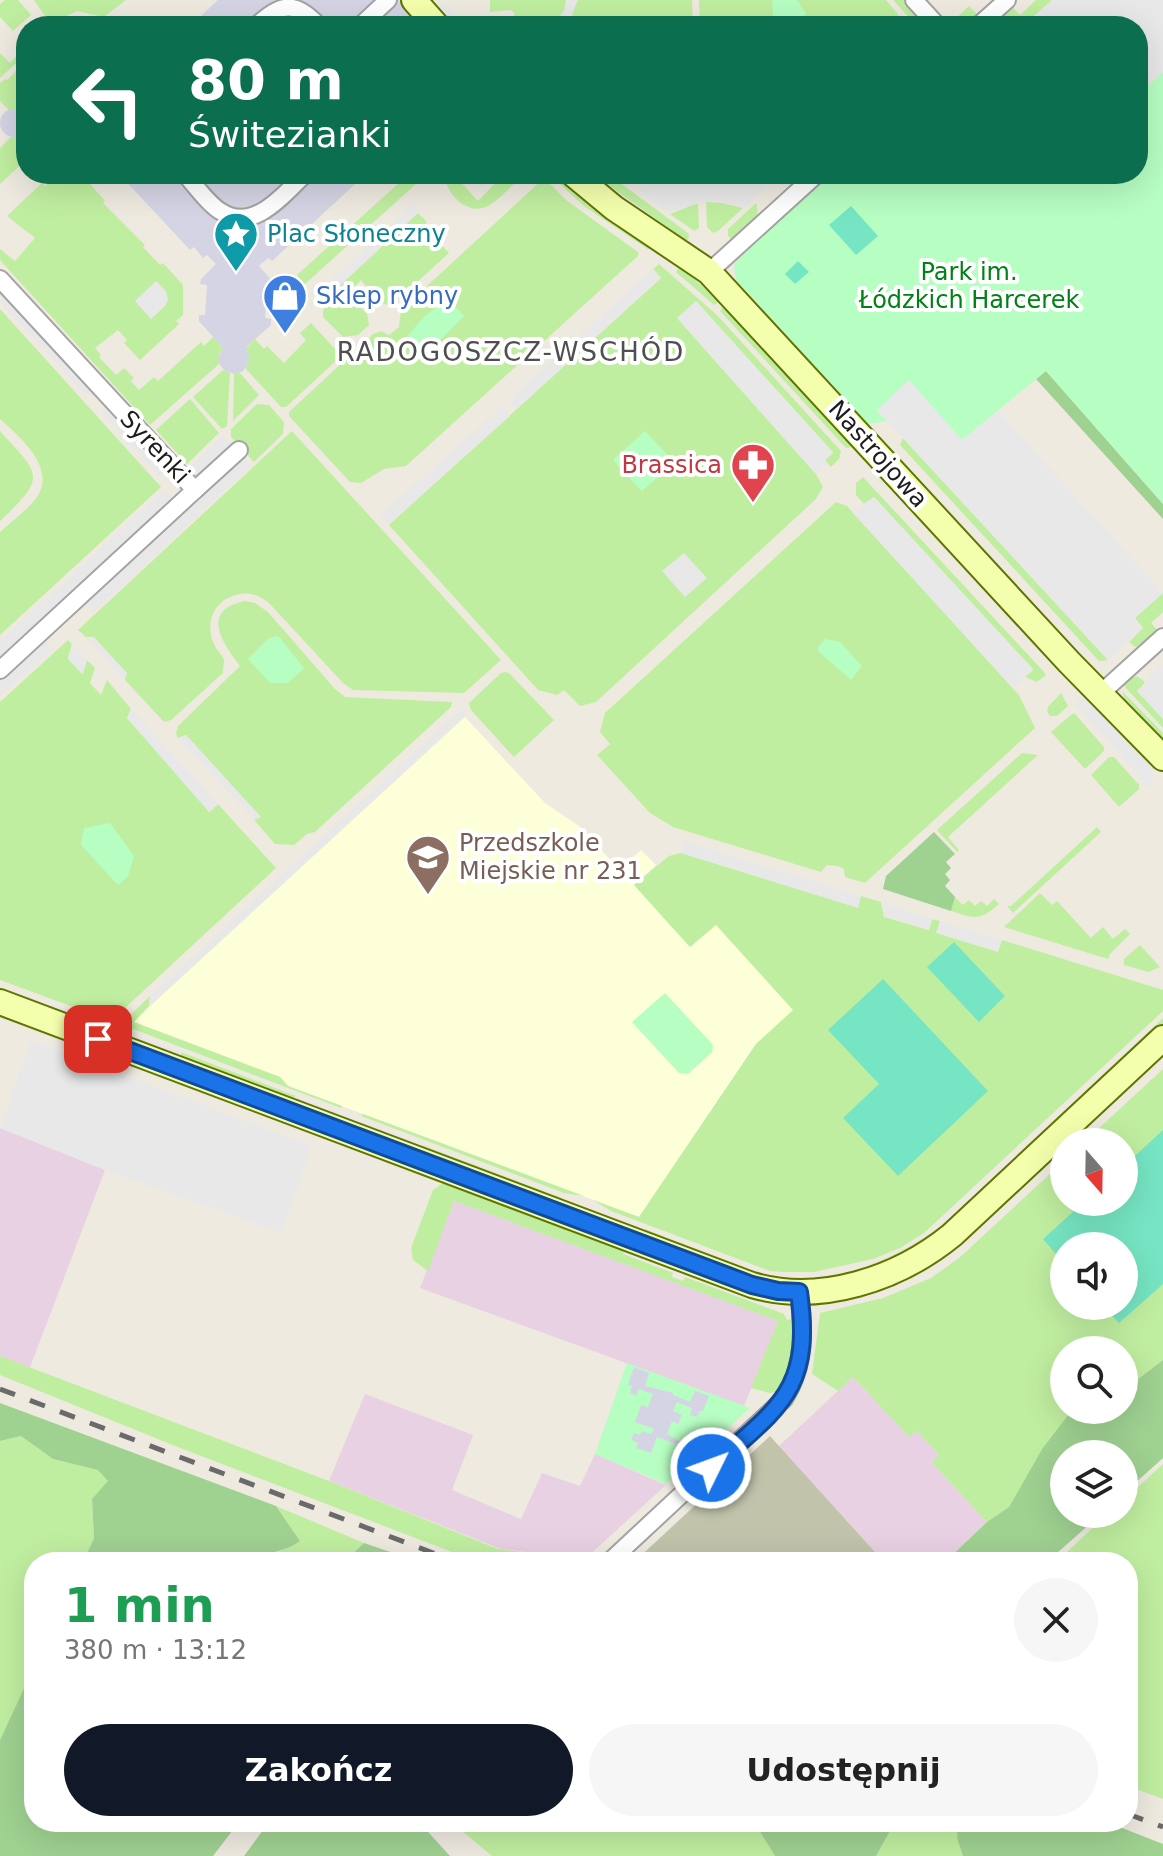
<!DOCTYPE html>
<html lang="pl">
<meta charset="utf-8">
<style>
body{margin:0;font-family:"DejaVu Sans",sans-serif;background:#f6f6f6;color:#222;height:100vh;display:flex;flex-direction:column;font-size:30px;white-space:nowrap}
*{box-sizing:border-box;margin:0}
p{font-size:26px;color:#767676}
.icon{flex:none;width:44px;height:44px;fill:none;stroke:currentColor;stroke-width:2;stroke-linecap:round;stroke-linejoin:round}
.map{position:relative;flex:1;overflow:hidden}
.panel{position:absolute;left:24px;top:1552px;width:1114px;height:280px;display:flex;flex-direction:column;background:#fff;border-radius:32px;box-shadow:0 8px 32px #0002}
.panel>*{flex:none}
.banner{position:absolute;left:16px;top:16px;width:1132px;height:168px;border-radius:32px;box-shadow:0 8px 32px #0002;background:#0b6e4f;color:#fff;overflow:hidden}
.needle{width:52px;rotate:160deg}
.controls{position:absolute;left:1050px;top:1128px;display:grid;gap:16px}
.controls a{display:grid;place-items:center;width:88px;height:88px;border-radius:50%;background:#fff;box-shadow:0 8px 32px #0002;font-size:40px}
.pin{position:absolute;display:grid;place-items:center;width:68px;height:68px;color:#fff;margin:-34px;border-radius:16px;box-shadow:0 4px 12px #0006}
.me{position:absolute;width:88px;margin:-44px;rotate:48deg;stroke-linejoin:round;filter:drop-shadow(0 0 6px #0008)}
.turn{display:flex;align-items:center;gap:28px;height:168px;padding:0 40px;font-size:36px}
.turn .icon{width:104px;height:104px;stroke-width:2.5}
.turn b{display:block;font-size:56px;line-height:68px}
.round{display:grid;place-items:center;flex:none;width:84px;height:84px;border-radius:42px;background:#f6f6f6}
.head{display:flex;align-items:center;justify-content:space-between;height:136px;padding:0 40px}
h1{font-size:48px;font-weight:800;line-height:60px;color:#1e9e55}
.cta{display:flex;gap:16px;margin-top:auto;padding:16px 40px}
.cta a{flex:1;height:92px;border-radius:48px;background:#111827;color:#fff;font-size:32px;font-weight:800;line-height:92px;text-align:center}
.cta a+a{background:#f6f6f6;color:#222}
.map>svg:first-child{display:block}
.industrial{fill:#e8d1e2}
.education{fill:#fcffd8}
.construction{fill:#c1c3ab}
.grass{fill:#c0eea0;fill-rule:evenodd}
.forest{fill:#9fd191}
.park{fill:#b7fec2}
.pitch{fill:#76e5c3}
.parking{fill:#e8e8e8}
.plaza{fill:#d5d4e4}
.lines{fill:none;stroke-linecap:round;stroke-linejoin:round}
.street-casing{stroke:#a3a3a3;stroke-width:20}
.secondary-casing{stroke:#5f7500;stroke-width:28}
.street{stroke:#fff;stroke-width:16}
.secondary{stroke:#f4ffad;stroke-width:24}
.rail{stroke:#6a6a6a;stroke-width:5;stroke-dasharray:16 16;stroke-linecap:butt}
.route-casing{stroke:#114b97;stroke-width:20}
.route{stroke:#1a73e8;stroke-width:14}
.labels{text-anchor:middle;stroke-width:8;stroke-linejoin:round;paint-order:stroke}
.culture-label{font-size:24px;fill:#0d838f;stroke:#fff;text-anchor:start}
.park-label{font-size:24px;fill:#028116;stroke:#fff}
.shop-label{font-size:24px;fill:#366cbe;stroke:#fff;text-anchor:start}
.street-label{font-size:24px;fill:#1c1c1c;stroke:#fff}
.health-label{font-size:24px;fill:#be3a42;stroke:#fff;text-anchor:end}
.education-label{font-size:24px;fill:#785e54;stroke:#fff;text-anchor:start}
.neighbourhood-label{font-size:26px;letter-spacing:2px;fill:#4f4f4f;stroke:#fff}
</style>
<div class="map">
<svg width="1163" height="1856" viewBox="0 0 1163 1856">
<rect width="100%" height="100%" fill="#eeeae0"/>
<!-- industrial -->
<g class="industrial">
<polygon points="0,1128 105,1170 29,1370 0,1356"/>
<polygon points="454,1201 779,1321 744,1406 420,1288"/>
<polygon points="853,1377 909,1437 917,1431 939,1455 932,1463 987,1522 945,1562 884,1562 779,1446"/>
<polygon points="365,1394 473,1435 452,1490 521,1519 542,1473 580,1486 595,1454 666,1485 585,1559 501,1549 329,1481"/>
</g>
<!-- education -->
<polygon class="education" points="465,717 545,803 579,826 619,869 641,850 656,865 634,885 690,947 716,924 794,1010 756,1044 639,1217 288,1086 280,1077 133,1022"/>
<!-- construction -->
<polygon class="construction" points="770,1436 884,1562 634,1562"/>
<!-- grass -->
<g class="grass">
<polygon points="5,0 18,0 31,15 13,31 0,17 0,4"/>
<polygon points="34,0 126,0 104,17 77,11 54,22 45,16"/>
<polygon points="490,0 692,0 693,26 518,26 511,18 515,14 511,10 490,12"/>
<polygon points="699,0 886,0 898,14 897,26 700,26"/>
<polygon points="893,0 905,0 929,26 917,26"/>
<polygon points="1036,0 1052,0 1023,26 991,26 1011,6 1020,15"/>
<polygon points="969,6 979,16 966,26 949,25"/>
<polygon points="26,45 26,54 0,78 0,53 10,63"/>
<polygon points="16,71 26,82 26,113 17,109 9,110 0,101 0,83 5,79 7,80"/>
<polygon points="26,132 26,160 0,184 0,148 11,137"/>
<polygon points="409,174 419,174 416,184 305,284 297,275"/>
<path d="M444,174H453L478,201L504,174H524C513,184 502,197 490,205C468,218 446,194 444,174Z"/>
<polygon points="549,174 562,176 647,244 649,250 584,206"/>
<polygon points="593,174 608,174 688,233 689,237 687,241"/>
<polygon points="56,176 85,178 105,201 103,203 145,245 143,247 160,265 163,263 183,285 183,315 176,321 179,324 140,360 124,343 127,340 118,330 95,348 101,355 99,357 116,375 124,368 134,378 131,381 139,390 154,377 158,381 201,342 204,346 213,337 223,348 219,355 219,364 150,425 0,260 0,249 15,261 35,238 7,216 42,183 45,186"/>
<polygon points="544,178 566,200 638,252 638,256 406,466 384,469 361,483 350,482 289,416 289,412 373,334 381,331 389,335 399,327 401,310"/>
<polygon points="706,202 722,203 743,208 718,231 713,233 707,227"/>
<polygon points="698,203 699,228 694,231 670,214"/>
<path d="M756,203C763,220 744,230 733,240L728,236V229Z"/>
<polygon points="418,213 426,221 427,230 449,253 391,306 379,302 361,280 348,293 367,314 369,325 358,335 343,337 323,317 324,300"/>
<polygon points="659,264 718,316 841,451 839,459 831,467 825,460 833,453 677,318 816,474 823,487 816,499 596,702 580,706 564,690 557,695 538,690 389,525 661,278 653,269"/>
<polygon points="679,266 720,301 714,305 676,272"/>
<polygon points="289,293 301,294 301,307 287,319"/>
<polygon points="724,305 846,438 853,447 846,448 720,311"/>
<path d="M0,309L161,487L0,635V532C12,521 28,510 37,497C57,468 19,436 0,419Z"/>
<polygon points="311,323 336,350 338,359 286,407 281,407 245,368 248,364 246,348 255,339 264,349 267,346 284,363 306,340 300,333"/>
<polygon points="223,370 230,373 227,426 222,429 193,397"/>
<polygon points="239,372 259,395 233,421 234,374"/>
<polygon points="190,399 219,433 187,464 156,430"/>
<polygon points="257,404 269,405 284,422 283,434 254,462 231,437 231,429"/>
<path d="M0,431C41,476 47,476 0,521Z"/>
<path d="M292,431L501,660L464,693L353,690L343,683L269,603C258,594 246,591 233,596C213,602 205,625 214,644C216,650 222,654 224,660C224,664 223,669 223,673L171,720L164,722L125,680L126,673L94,637H86L78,630Z"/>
<polygon points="903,438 1108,660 1099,661 900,445"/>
<polygon points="863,477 1044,672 1046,675 1037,682 1025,677 1033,670 874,497 864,504 856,495 856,483"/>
<polygon points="836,502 847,506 1019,695 1035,728 865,883 845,877 844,869 838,866 827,865 821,872 673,827 650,813 597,755 610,744 600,732 605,713"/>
<polygon points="1163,593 1163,612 1151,623 1158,631 1142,646 1135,647 1129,642 1143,628 1135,618"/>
<path d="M245,601L255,603L268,612L335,689L345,697L452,702L451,707L315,832L307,834L294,845L275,844L254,820L260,817L186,735L178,738L176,734L178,726L240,666C223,644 199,610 245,601Z"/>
<polygon points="68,640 72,644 68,659 82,674 87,660 95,668 90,683 101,695 107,680 131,709 127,718 210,812 218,804 276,868 111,1021 0,980 0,702"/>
<polygon points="506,672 510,674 554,720 514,757 471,710 469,703 501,673"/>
<polygon points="1137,676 1145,682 1138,692 1163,719 1163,728 1124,686 1128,679"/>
<polygon points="1122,691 1163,733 1163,742 1126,704"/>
<polygon points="1061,693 1068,706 1057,716 1050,716 1047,712 1048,707"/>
<polygon points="1072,714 1075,714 1104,747 1104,751 1085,769 1051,732"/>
<polygon points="1022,753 1038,755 948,837 959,850 957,852 937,830"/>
<polygon points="1109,757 1114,757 1139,785 1139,789 1119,807 1091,775"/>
<polygon points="1097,827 1101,832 1013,913 1007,906 1011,906"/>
<polygon points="681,853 857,907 861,896 881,902 884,917 929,930 932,919 940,921 937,933 998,951 1002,940 1163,990 1163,1011 924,1233 900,1248 873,1259 814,1272 782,1272 770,1271 611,1211 593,1200 639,1217 756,1044 793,1010 716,925 690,947 634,885 669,856"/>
<polygon points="1040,893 1052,905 1057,901 1091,938 1103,927 1113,939 1125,929 1130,934 1110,954 1108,959 1004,927"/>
<path d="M955,897L963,905L969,900L975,906L981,901L987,906L994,899L999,904C979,922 974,918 951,911Z"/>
<polygon points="1140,945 1160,967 1148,972 1124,965 1124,959"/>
<polygon points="150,996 149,1006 134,1022 280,1077 288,1086 342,1106 341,1108 128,1027 127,1018"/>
<path d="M1163,1018V1025L950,1223C904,1262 834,1291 772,1280C758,1277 744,1270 731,1265C702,1255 672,1244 643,1233L645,1229C671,1239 698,1250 725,1260C740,1266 756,1273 771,1276C832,1288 902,1258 948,1220Z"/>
<polygon points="181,1052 296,1096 289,1101 182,1061"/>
<path d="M1163,1069V1360L1133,1383L1124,1387V1350H1064V1410H1072L1042,1449L1009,1507L987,1522L932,1463L939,1455L917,1431L909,1437L853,1377L838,1391L812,1374L820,1313L883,1298L931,1278L959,1258L1064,1161V1202H1124V1142H1084ZM1064,1246H1124V1306H1064Z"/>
<polygon points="363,1114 584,1196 564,1193 361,1116"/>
<polygon points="422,1145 562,1198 560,1202 424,1151"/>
<path d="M446,1181L624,1248L623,1254L673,1273L672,1277L683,1281L685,1277L784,1314L787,1320L792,1319C796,1345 791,1368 779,1391L769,1393L751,1388L778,1321L454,1201L428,1271L413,1260L411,1248L433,1190Z"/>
<polygon points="0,1356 329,1481 498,1549 585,1559 586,1562 541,1562 524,1558 522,1562 478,1562 175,1446 0,1375"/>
<polygon points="21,1436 53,1459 99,1470 109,1481 92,1499 94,1538 83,1562 34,1562 34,1667 0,1740 0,1441"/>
<polygon points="1163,1464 1163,1799 1128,1786 1128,1562 1056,1562 1108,1514 1124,1514 1124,1500"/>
<path d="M276,1506L364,1543L344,1562H250C267,1552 284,1553 300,1541Z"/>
<polygon points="451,1822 754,1822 775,1856 492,1856"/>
<polygon points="895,1822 958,1822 957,1838 963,1856 876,1856"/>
</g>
<!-- forest -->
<g class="forest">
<polygon points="1046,371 1163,504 1163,519 1036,379"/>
<polygon points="934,832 955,854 946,862 951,868 945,874 950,880 945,886 955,897 951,911 883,889 886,876"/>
<polygon points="1163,1360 1163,1458 1124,1493 1124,1454 1064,1454 1064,1514 1101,1514 1047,1562 945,1562 987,1522 1009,1507 1042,1449 1072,1410 1124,1410 1124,1387 1133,1383"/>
<path d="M0,1403L276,1506L300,1541C284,1553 267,1551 250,1562H83L94,1538L92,1499L108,1481L98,1470L53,1459L21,1436L0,1441Z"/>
<polygon points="364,1543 420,1562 344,1562"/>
<polygon points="34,1667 34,1822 239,1822 213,1856 0,1856 0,1740"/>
<polygon points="269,1822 419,1822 450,1856 244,1856"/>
<polygon points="754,1822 895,1822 876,1856 775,1856"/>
<polygon points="958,1822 1107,1822 1163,1844 1163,1856 963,1856 957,1838"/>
</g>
<!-- park -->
<g class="park">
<polygon points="772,0 797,0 806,14 795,26 774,26"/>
<polygon points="1163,72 1163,504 1046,371 962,440 877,411 887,421 868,424 736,280 734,265 743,252 829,174 1138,174 1138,95"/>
<polygon points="447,299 464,316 420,360 403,341 424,317"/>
<polygon points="645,431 675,463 642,491 613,460"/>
<polygon points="275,636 279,637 304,668 288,683 270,683 248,659 268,639"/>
<polygon points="825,639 840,642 862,666 851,680 818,651 818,647"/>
<polygon points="110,823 134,856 128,876 118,885 81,845 84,828"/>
<polygon points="665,993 713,1045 712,1052 688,1074 679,1073 632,1022"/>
<polygon points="627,1363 750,1408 666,1484 595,1454"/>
</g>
<!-- pitch -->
<g class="pitch">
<polygon points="851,206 878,236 856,255 829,225"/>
<polygon points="798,261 809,272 795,284 785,274"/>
<polygon points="954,942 1005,996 979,1022 927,967"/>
<polygon points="883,979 988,1091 898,1176 843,1118 879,1084 828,1030"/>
<polygon points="1163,1130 1163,1284 1119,1323 1103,1306 1124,1306 1124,1246 1064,1246 1064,1263 1043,1239 1084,1202 1124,1202 1124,1166"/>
</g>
<!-- parking -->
<g class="parking">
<polygon points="566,0 578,0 572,14 578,26 570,26 560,15 564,11"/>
<polygon points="1052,0 1163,0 1163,72 1138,95 1138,26 1023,26"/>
<polygon points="445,3 465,26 448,26 435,12"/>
<polygon points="662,174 759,174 772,182 744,208 729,203 711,201 687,206 670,213 638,190"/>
<polygon points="412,205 418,213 318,306 316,294"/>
<polygon points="653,269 661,278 517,409 509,400"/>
<polygon points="156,281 166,291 168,299 166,305 151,319 135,301"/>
<polygon points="2,292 95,395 85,394 2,304"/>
<polygon points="696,301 833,452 825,460 828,464 816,474 677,318"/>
<polygon points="909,380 962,440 998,411 1163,593 1135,618 1143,628 1108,660 877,410"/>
<polygon points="105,406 165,471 161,478 102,413"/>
<polygon points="502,407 510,416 389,524 380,515"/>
<polygon points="223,435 231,444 199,474 191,466"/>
<polygon points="243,457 251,466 94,612 85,602"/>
<polygon points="165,490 174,499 0,657 0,641"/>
<polygon points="874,497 1033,669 1013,688 852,512"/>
<polygon points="684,553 707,578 685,597 662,571"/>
<polygon points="86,637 93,637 127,673 125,680"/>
<polygon points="44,639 52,649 0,696 0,679"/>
<polygon points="72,644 87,660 83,674 68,658"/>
<polygon points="1163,664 1163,719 1137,691"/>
<polygon points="1084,695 1149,762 1153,776 1151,789 1075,704"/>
<polygon points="131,709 218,804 209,812 127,718"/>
<polygon points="461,709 466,714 149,1006 150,996"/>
<polygon points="186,735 261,817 254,820 178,738"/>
<polygon points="685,841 861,896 858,908 681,853"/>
<polygon points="881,902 932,919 929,930 884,916"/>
<polygon points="940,921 1002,940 998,952 936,933"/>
<polygon points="50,1004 181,1052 182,1061 45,1010"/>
<polygon points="31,1040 312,1146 281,1233 105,1170 0,1128"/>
<polygon points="296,1096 420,1144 422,1151 289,1101"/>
</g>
<!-- plaza -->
<g class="plaza">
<polygon points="218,0 399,0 416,18 415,26 190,26"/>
<circle cx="14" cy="123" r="14"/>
<polygon points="122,174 366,174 272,261 268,258 259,266 273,282 272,288 267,288 265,318 271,319 271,325 246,347 249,355 248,364 243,371 234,374 225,371 220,365 218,358 223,348 199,321 199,315 205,315 207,285 200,284 201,279 216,264 207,255 203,258 194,247 190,250 120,175"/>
<polygon points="634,1367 649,1373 645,1386 673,1393 673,1395 690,1402 695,1391 709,1396 703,1411 700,1411 697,1417 690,1415 692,1408 677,1402 673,1411 682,1415 678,1424 672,1421 667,1434 701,1453 697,1457 678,1445 657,1437 651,1453 636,1448 638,1443 631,1440 634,1433 640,1435 642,1431 651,1434 654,1429 635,1422 641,1405 648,1407 653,1394 639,1389 636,1396 630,1393 632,1386 628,1385"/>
</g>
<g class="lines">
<!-- street casing -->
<g class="street-casing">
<g id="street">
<polyline points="914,0 938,26"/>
<path d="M256,26C282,3 294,0 319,26"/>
<polyline points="360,26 388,0"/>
<polyline points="978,26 1007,0"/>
<path d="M185,174C196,186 207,203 220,211C253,234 284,194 305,174"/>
<polyline points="709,272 817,174"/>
<polyline points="0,279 195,490 0,670"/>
<polyline points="195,490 239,450"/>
<polyline points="1100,694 1163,637"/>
<path d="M609,1562L784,1399C805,1366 804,1330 799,1292"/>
</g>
</g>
<!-- secondary casing -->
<g class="secondary-casing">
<g id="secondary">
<polyline points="414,0 437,26"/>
<polyline points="573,174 614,208 709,272 1069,662 1163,758"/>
<path d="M0,1002L752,1285C820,1305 898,1279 952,1235L1163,1038"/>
</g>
</g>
<!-- street -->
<use href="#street" class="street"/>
<!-- secondary -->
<use href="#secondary" class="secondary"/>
<!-- rail -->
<g class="rail">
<polyline points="0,1389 457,1562"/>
<polyline points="1128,1814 1163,1827"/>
</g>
</g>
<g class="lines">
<!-- route casing -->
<g class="route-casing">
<path id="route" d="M98,1039L752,1285L778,1291L799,1292C813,1392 778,1407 711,1468"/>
</g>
<!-- route -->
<use href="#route" class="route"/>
</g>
<!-- icons -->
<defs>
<g id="sight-pin" transform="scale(2.3)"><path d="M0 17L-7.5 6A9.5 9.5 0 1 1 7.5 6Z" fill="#0f9aa8" stroke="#fff"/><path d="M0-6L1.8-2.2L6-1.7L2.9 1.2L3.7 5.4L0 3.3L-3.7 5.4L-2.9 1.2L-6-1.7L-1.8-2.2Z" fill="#fff"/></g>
<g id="shop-pin" transform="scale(2.3)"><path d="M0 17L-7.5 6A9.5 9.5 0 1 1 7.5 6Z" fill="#3f7fe0" stroke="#fff"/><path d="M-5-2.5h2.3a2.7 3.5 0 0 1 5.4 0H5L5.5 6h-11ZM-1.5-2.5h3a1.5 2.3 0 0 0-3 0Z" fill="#fff"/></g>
<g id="pharmacy-pin" transform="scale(2.3)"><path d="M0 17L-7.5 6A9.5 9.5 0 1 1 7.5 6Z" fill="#e0444e" stroke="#fff"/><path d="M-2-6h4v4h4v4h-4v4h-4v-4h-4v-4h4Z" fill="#fff"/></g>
<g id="school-pin" transform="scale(2.3)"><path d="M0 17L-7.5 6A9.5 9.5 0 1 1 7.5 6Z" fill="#8d6e63" stroke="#fff"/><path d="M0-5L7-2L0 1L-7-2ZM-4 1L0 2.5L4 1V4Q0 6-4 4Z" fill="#fff"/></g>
</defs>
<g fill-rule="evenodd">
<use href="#sight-pin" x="236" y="234"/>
<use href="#shop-pin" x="285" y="296"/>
<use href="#pharmacy-pin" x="753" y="465"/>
<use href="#school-pin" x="428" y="857"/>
</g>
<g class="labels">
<!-- culture labels -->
<g class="culture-label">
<text x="267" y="242">Plac Słoneczny</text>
</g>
<!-- park labels -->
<g class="park-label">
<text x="969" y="280">Park im.<tspan x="969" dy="28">Łódzkich Harcerek</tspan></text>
</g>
<!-- shop labels -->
<g class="shop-label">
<text x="316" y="304">Sklep rybny</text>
</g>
<!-- street labels -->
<g class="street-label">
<text transform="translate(155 447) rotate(47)" y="8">Syrenki</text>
<text transform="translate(878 454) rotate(48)" y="8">Nastrojowa</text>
</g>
<!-- health labels -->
<g class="health-label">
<text x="722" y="473">Brassica</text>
</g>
<!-- education labels -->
<g class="education-label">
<text x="459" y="851">Przedszkole<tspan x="459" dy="28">Miejskie nr 231</tspan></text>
</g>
<!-- neighbourhood labels -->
<g class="neighbourhood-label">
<text x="511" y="361">RADOGOSZCZ-WSCHÓD</text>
</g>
</g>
</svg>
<div class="controls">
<a><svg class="needle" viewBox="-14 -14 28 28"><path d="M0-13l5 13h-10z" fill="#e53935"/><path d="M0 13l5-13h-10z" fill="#767676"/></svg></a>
<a><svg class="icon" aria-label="sound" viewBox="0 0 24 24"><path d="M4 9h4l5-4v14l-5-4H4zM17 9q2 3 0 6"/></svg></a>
<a><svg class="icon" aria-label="search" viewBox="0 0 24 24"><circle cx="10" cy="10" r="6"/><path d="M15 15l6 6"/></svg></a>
<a><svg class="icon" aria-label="layers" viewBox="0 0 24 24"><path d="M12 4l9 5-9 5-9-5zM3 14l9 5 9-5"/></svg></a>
</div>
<div class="pin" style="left:98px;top:1039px;background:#d93025"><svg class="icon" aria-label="arrive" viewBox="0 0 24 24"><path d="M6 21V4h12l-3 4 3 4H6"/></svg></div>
<svg class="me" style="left:711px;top:1468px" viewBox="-20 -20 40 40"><circle r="17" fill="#1a73e8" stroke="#fff" stroke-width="3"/><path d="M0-11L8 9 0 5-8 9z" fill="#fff"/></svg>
<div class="banner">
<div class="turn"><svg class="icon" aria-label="left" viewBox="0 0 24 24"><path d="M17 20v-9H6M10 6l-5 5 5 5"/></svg><div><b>80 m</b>Świtezianki</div></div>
</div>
<section class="panel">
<div class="head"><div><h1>1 min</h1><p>380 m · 13:12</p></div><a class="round"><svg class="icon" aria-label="close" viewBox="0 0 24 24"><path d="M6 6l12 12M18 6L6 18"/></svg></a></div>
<div class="cta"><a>Zakończ</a><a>Udostępnij</a></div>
</section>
</div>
